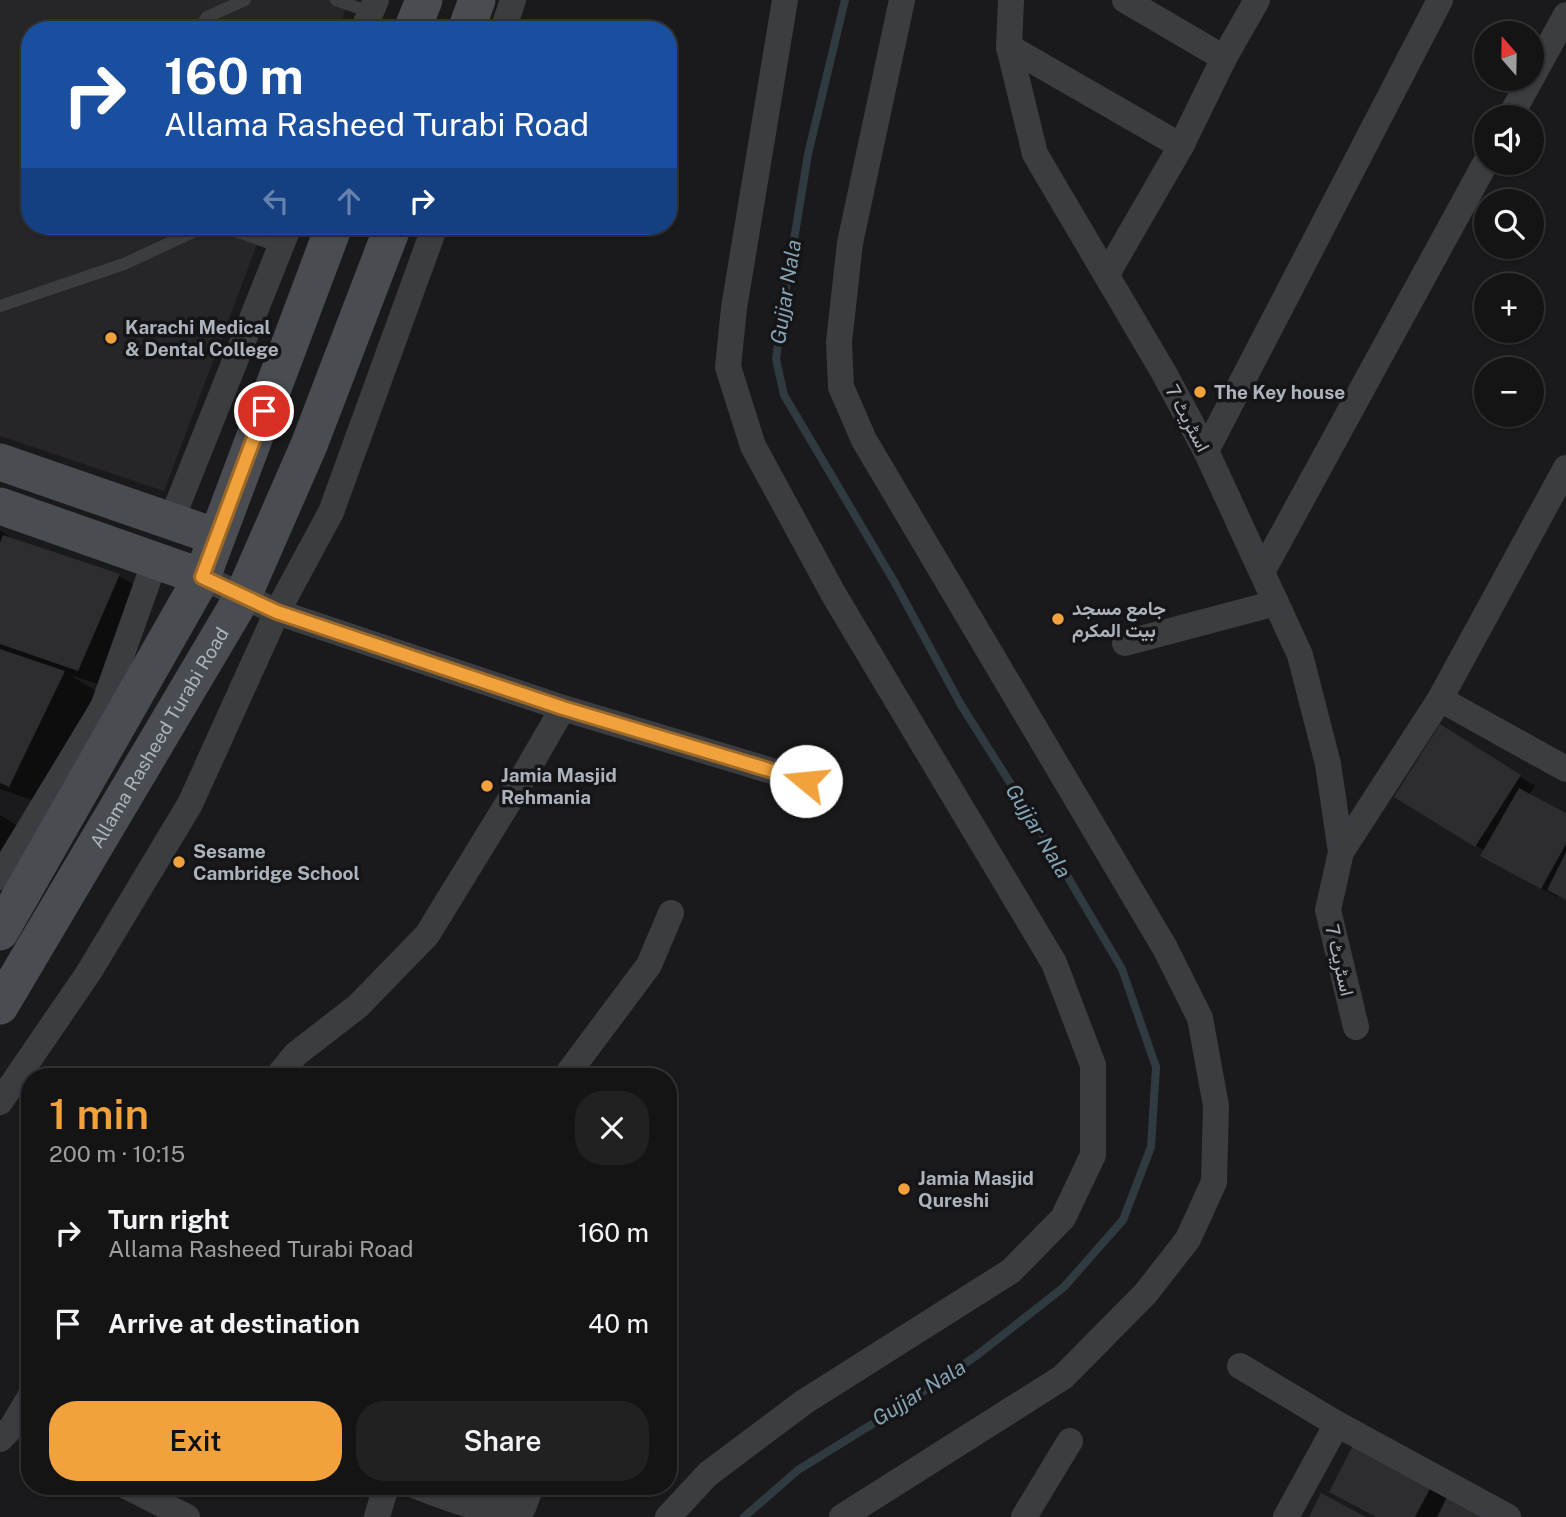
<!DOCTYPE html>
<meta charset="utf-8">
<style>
body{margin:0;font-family:"Public Sans",Vazirmatn,sans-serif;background:#212122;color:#f1f3f6;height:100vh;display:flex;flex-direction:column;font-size:26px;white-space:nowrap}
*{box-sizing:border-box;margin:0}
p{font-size:23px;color:#9d9ea0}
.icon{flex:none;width:38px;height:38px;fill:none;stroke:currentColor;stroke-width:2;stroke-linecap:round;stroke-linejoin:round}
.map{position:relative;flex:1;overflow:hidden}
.side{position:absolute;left:21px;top:1068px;width:656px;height:427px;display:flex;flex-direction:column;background:#141415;border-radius:28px;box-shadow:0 2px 5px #0004,0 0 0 2px #333334}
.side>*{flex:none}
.top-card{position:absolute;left:21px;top:21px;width:656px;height:214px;border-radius:28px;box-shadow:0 2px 5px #0004,0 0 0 2px #333334;background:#1a4fa0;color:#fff;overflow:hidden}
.needle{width:46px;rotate:340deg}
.tools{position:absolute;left:1474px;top:21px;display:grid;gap:14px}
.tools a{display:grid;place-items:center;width:70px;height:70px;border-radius:50%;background:#141415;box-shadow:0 2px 5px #0004,0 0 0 2px #333334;font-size:35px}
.pin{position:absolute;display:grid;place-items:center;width:60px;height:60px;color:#fff;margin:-30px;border:4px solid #fff;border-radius:50%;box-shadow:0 2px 7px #0007}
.me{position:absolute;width:77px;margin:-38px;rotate:287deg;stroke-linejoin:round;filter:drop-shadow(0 0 5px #0008)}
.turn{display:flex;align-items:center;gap:24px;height:147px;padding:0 28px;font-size:32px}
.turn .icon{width:91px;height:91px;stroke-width:2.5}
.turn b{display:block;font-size:49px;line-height:60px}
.lanes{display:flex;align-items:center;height:66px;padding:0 28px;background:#0003;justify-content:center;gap:35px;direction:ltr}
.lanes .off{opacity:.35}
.round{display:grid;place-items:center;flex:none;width:74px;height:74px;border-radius:28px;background:#212122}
.headline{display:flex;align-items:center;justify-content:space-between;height:119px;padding:0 28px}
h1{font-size:42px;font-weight:600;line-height:52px;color:#f1a23d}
.cta{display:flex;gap:14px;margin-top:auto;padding:14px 28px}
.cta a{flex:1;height:80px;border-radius:28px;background:#f1a23d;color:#111;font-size:28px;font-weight:600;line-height:80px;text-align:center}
.cta a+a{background:#212122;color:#f1f3f6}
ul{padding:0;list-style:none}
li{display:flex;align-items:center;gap:21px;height:91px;padding:0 28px}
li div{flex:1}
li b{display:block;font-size:26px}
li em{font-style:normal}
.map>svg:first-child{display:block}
.built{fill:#262629}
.shadow{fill:#0007}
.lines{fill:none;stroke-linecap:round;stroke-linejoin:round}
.stream{stroke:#303b41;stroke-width:8}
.building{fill:#2d2d30}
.lane{stroke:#3b3d41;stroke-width:12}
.street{stroke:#3b3d41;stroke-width:26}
.secondary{stroke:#494c51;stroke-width:37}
.route-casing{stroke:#9d6928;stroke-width:18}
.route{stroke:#f1a23d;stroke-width:12}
.poi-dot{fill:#f1a23d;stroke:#151517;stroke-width:2.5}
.labels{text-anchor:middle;stroke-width:7;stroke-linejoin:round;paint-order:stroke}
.poi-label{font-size:19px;font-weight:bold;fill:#adb3bc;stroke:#151517;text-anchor:start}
.street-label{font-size:19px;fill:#adb3bc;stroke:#151517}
.water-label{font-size:21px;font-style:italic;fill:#85a4b6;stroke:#151517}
</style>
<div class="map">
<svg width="1566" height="1517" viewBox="0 0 1566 1517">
<rect width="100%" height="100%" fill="#1a1a1c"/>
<!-- built -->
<polygon class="built" points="0,0 349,0 338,30 30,30 30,226 264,226 164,491 0,436"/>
<!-- shadow -->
<g class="shadow">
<polygon points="0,530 16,541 119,576 151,594 110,688 73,676 73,677 96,691 41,803 0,789"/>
<polygon points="1456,736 1535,786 1529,795 1566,815 1566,899 1558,895 1557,897 1483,855 1485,851 1396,796"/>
<polygon points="0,815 23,829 0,869"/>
<polygon points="1355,1446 1447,1495 1445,1498 1480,1517 1378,1517"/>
</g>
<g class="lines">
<!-- stream -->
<polyline class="stream" points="744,1517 798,1470 903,1405 976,1356 1064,1287 1123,1220 1151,1147 1156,1067 1122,969 1043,835 961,705 895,583 784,395 776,359 784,301 808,154 845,0"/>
</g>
<!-- building -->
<g class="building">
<polygon points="3,535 120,574 78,671 0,644 0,543"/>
<polygon points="0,649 65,671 9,787 0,783"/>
<polygon points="1440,724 1521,775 1475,847 1394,797"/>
<polygon points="1519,788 1566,813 1566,844 1541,889 1480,856"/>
<polygon points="1566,852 1566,900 1547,890"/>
<polygon points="1354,1443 1432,1485 1415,1517 1376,1517 1329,1492"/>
<polygon points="1321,1493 1366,1517 1309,1517"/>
<polygon points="1447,1497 1484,1517 1437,1517"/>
</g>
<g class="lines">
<!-- lane -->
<g class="lane">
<polyline points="336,0 370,12"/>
<polyline points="198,30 207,17 245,0"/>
<polyline points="221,226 281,247"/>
<polyline points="0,306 124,264 206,226"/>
</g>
<!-- street -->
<g class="street">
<polyline points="1011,0 1009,47 1035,154 1164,373 1206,451 1300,655 1328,764 1341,852 1328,910 1356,1027"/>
<polyline points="1125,0 1224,58"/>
<polyline points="363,30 376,0"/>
<polyline points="503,30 513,0"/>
<polyline points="1009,47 1181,146"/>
<polyline points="1510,117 1566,15"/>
<polyline points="1107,274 1181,146 1224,58 1257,0"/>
<polyline points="1206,451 1440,0"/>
<polyline points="171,521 289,226"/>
<polyline points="1262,572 1486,162"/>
<polyline points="202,577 277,612 563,708 805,781"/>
<polyline points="1125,643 1276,603"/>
<polyline points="1440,699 1566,769"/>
<polyline points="1341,852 1440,699 1566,468"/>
<polyline points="0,877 103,707 155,561"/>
<polyline points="278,1076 296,1054 358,1006 427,935 508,803 563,708"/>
<polyline points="566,1076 649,965 671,913"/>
<polyline points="0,1102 89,972 190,804 277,612 331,512 435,226"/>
<polyline points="1240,1366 1337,1424 1508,1517"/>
<polyline points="0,1439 12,1427 30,1397"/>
<polyline points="126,1486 187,1517"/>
<path d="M416,1486C449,1498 488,1516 523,1508L531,1486"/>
<polyline points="377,1517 386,1486"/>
<polyline points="668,1517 708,1474 804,1402 1011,1271 1063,1218 1093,1155 1093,1065 1054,963 834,595 753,446 728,367 734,308 785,0"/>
<polyline points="842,1517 1063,1377 1146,1293 1188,1239 1214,1182 1216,1106 1200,1018 1165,948 864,440 841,387 839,342 850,243 902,0"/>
<polyline points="1024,1517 1070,1441"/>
<polyline points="1286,1517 1337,1424"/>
</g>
<!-- secondary -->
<g class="secondary">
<polyline points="412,30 424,0"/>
<polyline points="466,30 477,0"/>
<polyline points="0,462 217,537"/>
<polyline points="0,506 202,577"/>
<polyline points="0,932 202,577 334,226"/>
<path id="s1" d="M0,1006L243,596L309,445L393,226"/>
</g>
</g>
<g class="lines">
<!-- route casing -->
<g class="route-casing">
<polyline id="route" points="264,411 202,577 277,612 563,708 806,781"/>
</g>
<!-- route -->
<use href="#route" class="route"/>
</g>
<!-- markers -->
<g class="poi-dot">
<circle cx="111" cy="338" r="7"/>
<circle cx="1200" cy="392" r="7"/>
<circle cx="1058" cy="619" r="7"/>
<circle cx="487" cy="786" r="7"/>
<circle cx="179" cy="862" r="7"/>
<circle cx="904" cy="1189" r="7"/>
</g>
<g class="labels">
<!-- poi labels -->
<g class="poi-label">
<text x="125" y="334">Karachi Medical<tspan x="125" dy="22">&amp; Dental College</tspan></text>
<text x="1214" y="399">The Key house</text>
<text x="1072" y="615">جامع مسجد<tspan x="1072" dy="22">بیت المکرم</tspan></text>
<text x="501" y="782">Jamia Masjid<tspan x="501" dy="22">Rehmania</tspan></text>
<text x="193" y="858">Sesame<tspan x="193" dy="22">Cambridge School</tspan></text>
<text x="918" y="1185">Jamia Masjid<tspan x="918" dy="22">Qureshi</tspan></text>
</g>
<!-- street labels -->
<g class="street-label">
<text transform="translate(1188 418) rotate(62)" y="7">اسٹریٹ 7</text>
<text dy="7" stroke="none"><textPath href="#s1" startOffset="312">Allama Rasheed Turabi Road</textPath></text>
<text transform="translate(1340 960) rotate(77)" y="7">اسٹریٹ 7</text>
</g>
<!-- water labels -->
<g class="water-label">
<text transform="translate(786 292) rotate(-81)" y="7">Gujjar Nala</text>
<text transform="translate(1038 831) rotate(59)" y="7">Gujjar Nala</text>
<text transform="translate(919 1393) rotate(-32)" y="7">Gujjar Nala</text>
</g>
</g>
</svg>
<div class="tools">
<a><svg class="needle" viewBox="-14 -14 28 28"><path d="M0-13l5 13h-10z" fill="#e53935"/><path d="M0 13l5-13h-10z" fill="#9d9ea0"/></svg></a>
<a><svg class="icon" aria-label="sound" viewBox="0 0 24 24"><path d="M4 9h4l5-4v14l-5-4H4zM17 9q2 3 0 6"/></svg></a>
<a><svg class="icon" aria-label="search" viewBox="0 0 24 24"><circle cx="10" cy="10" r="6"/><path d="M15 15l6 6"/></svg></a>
<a>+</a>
<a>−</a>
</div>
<div class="pin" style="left:264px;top:411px;background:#d93025"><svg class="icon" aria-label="arrive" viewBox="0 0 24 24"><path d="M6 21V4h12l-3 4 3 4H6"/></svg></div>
<svg class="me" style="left:806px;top:781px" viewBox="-20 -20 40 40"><circle r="19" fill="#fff"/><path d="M0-13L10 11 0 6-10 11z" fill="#f1a23d"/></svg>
<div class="top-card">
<div class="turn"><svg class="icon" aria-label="right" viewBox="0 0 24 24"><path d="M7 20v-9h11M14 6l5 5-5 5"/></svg><div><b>160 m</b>Allama Rasheed Turabi Road</div></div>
<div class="lanes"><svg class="icon off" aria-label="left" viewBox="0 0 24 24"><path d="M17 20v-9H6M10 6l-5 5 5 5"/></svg><svg class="icon off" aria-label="ahead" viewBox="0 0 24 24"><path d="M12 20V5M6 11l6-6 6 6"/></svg><svg class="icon" aria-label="right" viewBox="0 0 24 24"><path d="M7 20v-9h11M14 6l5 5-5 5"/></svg></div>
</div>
<section class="side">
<div class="headline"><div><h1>1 min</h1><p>200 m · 10:15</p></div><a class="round"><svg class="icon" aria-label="close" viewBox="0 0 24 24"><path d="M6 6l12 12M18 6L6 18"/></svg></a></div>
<ul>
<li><svg class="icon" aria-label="right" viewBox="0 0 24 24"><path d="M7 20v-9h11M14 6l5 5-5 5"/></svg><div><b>Turn right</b><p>Allama Rasheed Turabi Road</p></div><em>160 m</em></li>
<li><svg class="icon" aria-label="arrive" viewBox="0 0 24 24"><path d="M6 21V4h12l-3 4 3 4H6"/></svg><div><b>Arrive at destination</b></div><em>40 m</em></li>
</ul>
<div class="cta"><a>Exit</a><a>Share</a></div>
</section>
</div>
